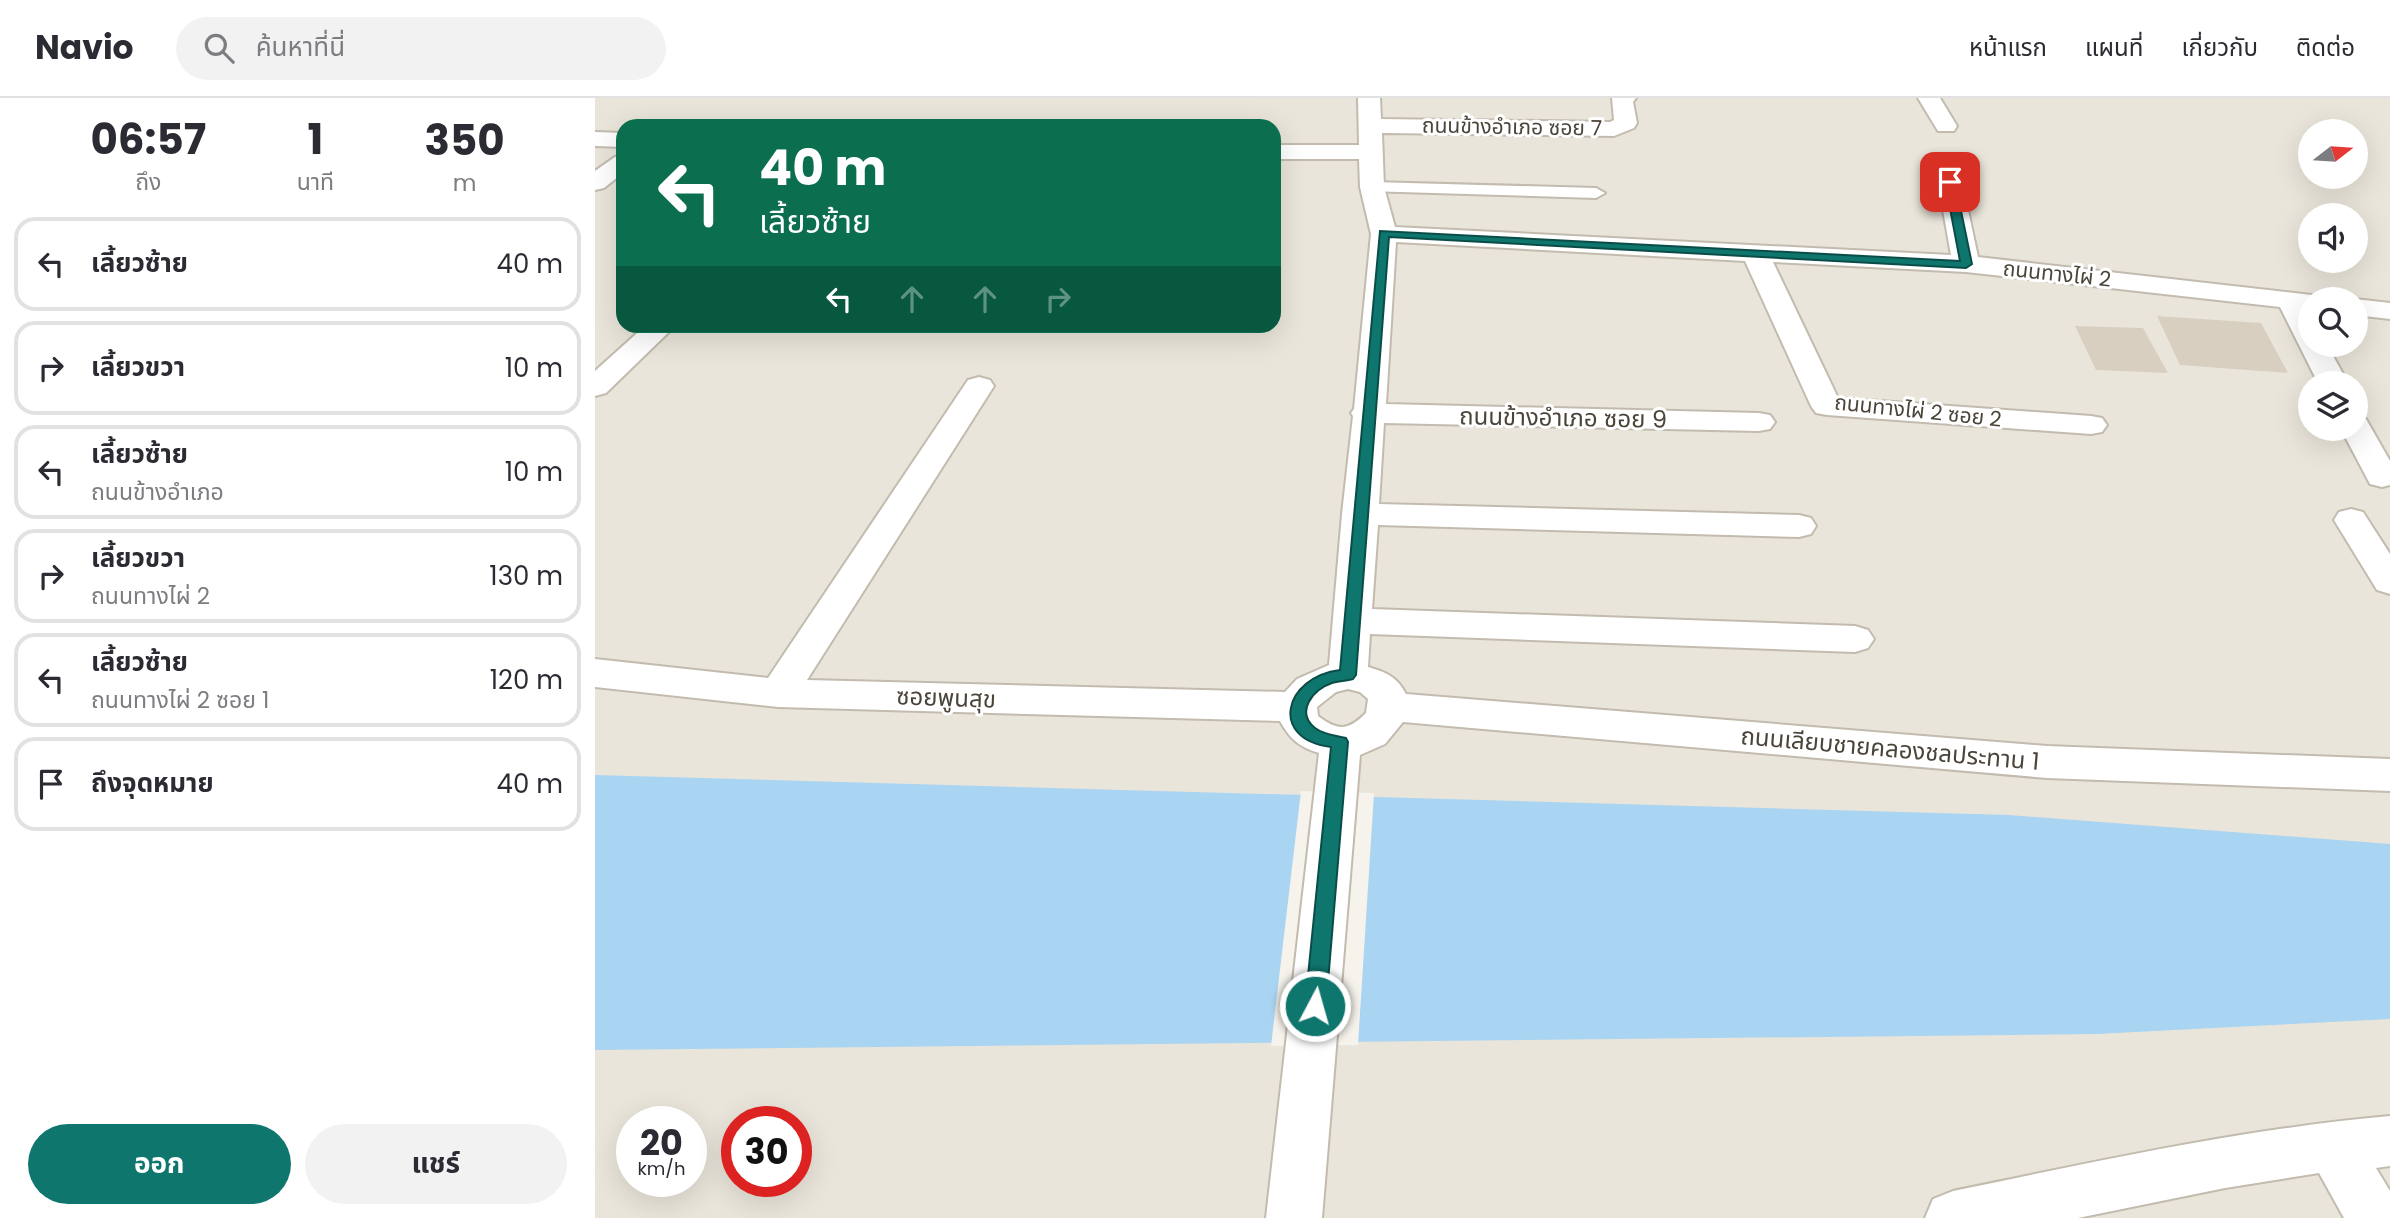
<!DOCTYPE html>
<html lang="th">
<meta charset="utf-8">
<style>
body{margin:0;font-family:Poppins,"Noto Sans Thai",sans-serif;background:#f2f2f3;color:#2b2b33;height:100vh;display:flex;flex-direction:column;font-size:26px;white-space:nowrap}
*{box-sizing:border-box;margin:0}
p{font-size:23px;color:#7c7c81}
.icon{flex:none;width:38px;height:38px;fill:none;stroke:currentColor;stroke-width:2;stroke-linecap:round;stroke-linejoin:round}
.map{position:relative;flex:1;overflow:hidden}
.sheet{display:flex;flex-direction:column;background:#fff;width:595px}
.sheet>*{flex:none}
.hud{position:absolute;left:21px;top:21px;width:665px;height:214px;border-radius:21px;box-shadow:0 7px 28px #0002;background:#0b6e4f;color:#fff;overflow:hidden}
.needle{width:46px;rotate:73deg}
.controls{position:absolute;left:1703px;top:21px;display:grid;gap:14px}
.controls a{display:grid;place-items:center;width:70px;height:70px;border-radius:50%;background:#fff;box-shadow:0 7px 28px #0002;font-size:35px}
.speed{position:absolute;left:21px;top:1008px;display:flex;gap:14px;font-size:35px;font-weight:700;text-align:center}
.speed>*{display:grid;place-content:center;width:91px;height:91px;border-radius:50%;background:#fff;box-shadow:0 7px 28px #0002;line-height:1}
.speed small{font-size:18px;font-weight:400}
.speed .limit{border:10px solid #d22;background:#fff;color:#111}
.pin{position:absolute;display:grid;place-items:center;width:60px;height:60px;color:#fff;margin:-30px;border-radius:14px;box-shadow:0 4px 10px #0006}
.me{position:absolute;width:77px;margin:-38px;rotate:6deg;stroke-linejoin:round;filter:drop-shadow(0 0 5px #0008)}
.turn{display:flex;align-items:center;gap:24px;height:147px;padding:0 28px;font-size:32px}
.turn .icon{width:91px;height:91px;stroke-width:2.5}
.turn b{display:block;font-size:49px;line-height:60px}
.lanes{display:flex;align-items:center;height:66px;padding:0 28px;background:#0003;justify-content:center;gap:35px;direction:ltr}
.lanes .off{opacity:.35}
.eta{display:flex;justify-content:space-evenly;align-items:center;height:119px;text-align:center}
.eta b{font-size:42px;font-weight:700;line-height:49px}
.primary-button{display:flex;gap:14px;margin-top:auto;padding:14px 28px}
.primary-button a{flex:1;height:80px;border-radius:42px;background:#0f766e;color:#fff;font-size:28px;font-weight:700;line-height:80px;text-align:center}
.primary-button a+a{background:#f2f2f3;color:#2b2b33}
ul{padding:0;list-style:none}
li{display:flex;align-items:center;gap:21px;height:94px;margin:0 14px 10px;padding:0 14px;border:4px solid #e1e1e2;border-radius:21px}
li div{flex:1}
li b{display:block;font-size:26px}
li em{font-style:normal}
header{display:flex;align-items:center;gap:42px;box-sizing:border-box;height:98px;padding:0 35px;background:#fff;border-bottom:2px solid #e1e1e2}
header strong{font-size:33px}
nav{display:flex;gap:38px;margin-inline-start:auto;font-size:24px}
.search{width:490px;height:63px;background:#f2f2f3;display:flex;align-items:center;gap:18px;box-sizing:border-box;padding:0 24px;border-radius:38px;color:#7c7c81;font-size:26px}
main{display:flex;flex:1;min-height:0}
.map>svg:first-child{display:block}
.residential{fill:#eae5da;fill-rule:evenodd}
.water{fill:#a9d4f2}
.pier{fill:#f6f3ec}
.building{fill:#d8cfc1}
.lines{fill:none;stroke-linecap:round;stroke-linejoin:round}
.lane-casing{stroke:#c2bbae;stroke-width:4}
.street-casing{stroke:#c2bbae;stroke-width:4}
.lane{fill:#fff;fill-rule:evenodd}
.street{fill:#fff;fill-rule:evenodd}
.route{fill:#0f766e;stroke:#0a4d48;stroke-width:2}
.labels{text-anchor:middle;stroke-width:6;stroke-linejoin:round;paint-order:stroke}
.far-street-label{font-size:21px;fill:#4b4439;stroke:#fff}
.street-label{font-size:24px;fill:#4b4439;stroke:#fff}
</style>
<header>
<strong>Navio</strong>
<div class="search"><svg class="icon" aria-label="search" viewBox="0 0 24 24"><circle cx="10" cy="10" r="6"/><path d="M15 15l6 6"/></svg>ค้นหาที่นี่</div>
<nav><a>หน้าแรก</a><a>แผนที่</a><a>เกี่ยวกับ</a><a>ติดต่อ</a></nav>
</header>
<main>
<section class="sheet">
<div class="eta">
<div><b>06:57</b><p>ถึง</p></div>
<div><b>1</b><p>นาที</p></div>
<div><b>350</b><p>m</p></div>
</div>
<ul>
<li><svg class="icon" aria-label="left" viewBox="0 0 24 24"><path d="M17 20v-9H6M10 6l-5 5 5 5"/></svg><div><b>เลี้ยวซ้าย</b></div><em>40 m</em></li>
<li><svg class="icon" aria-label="right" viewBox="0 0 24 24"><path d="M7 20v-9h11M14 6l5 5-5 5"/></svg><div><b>เลี้ยวขวา</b></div><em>10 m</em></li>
<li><svg class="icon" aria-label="left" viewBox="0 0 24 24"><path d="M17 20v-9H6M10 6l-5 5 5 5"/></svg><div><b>เลี้ยวซ้าย</b><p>ถนนข้างอำเภอ</p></div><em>10 m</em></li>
<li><svg class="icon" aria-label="right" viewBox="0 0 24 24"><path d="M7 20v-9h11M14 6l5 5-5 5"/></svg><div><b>เลี้ยวขวา</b><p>ถนนทางไผ่ 2</p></div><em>130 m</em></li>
<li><svg class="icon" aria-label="left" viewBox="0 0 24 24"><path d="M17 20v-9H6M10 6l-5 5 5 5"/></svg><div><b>เลี้ยวซ้าย</b><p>ถนนทางไผ่ 2 ซอย 1</p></div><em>120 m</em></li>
<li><svg class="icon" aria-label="arrive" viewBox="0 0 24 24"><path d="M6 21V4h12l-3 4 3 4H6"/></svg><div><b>ถึงจุดหมาย</b></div><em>40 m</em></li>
</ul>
<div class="primary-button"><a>ออก</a><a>แชร์</a></div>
</section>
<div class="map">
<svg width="1795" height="1120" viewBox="0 0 1795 1120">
<rect width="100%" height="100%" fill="#f6f3ec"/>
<!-- residential -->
<path class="residential" d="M0,0H1795V1120H0ZM28,28H679V228H28ZM1715,33H1760V79H1715ZM1715,117H1760V163H1715ZM1715,201H1760V247H1715ZM1715,285H1760V331H1715ZM37,1024H96V1083H37ZM142,1024H201V1083H142Z"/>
<!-- water -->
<polygon class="water" points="0,677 1414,717 1795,746 1795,921 1501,936 0,952"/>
<!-- pier -->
<polygon class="pier" points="706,693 779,695 763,947 676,948"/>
<!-- building -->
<g class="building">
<polygon points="1562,218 1666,225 1693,275 1585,267"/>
<polygon points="1480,228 1548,230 1573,275 1501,272"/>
</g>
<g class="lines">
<!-- lane casing -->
<g class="lane-casing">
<polygon id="lane" points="777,84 1001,90 1010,95 1001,100 771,93 768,89 771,85"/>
</g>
<!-- street casing -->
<g class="street-casing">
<g id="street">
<path d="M763,0H785L786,21L1015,24L1019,22L1017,0H1041L1038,4L1042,25L1039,30L1019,38L787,35L789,89L800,129L1356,157L1343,84L1346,79L1355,77L1364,79L1367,84L1383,159L1725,198L1727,201H1715V247H1732L1753,285H1723L1685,209L1371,174L1178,164L1243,300L1496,318L1507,320L1512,327L1507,334L1496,336L1232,317L1221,315L1216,308L1150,163L801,144L791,306L1164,315L1175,317L1180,324L1175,331L1164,333L789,325L784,406L1204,417L1216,420L1221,428L1216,436L1204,439L783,427L777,511L1260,528L1273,532L1279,541L1273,550L1260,554L775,536L773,569C791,574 802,579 811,596L1452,648L1795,661V693L1452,680L808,624L790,646L765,657L727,1120H671L724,655C704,649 695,641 685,623L183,609L0,589V561L173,580L373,282L384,279L395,282L399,288L212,582L690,594L702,581L734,567L747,416L758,318L756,315L759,311L776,136L765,89L764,61H679V47H764ZM753,591L765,594L773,601L771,615C753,633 743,633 723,618L722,609L741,594Z"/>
<polygon points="1323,0 1345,0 1362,28 1359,33 1343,33"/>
<polygon points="0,34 28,35 28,49 0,48"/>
<polygon points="28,57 28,75 9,90 0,92 0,73 20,59"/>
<polygon points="1757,201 1760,201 1795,205 1795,221 1760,217 1760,201"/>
<polygon points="50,228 80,228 11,295 0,298 0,273"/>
<polygon points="1760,319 1771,321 1795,363 1795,387 1787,389 1775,386 1746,331 1760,331"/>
<polygon points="1756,411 1768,414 1795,456 1795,496 1782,492 1739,422 1744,414"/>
<path d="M1795,1018V1068L1781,1070L1795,1093V1120H1749L1724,1075L1630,1090L1483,1120H1330L1338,1101L1358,1093C1503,1063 1648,1031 1795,1018Z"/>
</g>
</g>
<!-- lane -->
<use href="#lane" class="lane"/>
<!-- street -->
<use href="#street" class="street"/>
</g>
<!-- route -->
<path class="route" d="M1355,81L1360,84L1377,166L1371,170L794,139L761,577L758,581C751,583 743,583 737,585C718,591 700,614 720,630C729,637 740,637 751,640L753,644L731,908L728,915L720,917L713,915L710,908L736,649C673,641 689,579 745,572L785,133L1365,163L1350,84Z"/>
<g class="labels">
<!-- far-street labels -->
<g class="far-street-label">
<text transform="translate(917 29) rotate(1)" y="7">ถนนข้างอำเภอ ซอย 7</text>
<text transform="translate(1462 176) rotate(6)" y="7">ถนนทางไผ่ 2</text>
<text transform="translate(1323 313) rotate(6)" y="7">ถนนทางไผ่ 2 ซอย 2</text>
</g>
<!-- street labels -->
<g class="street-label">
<text transform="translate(968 320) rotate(1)" y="8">ถนนข้างอำเภอ ซอย 9</text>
<text transform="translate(351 600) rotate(2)" y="8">ซอยพูนสุข</text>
<text transform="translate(1295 651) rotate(5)" y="8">ถนนเลียบชายคลองชลประทาน 1</text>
</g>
</g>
</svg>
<div class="controls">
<a><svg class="needle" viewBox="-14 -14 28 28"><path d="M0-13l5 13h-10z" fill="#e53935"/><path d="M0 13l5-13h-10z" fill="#7c7c81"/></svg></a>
<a><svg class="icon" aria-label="sound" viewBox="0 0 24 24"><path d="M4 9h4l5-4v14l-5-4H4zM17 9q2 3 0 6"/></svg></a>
<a><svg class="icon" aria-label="search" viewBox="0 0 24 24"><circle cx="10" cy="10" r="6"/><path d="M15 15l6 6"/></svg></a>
<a><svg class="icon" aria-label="layers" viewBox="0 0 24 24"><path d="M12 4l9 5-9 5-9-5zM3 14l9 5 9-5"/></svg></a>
</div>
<div class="speed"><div>20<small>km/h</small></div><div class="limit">30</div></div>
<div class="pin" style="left:1355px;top:84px;background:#d93025"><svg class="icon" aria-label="arrive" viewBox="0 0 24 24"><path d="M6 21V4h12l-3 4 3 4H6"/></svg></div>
<svg class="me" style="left:720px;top:908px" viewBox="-20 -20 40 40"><circle r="17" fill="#0f766e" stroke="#fff" stroke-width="3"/><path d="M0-11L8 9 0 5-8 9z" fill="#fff"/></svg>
<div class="hud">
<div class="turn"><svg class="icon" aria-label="left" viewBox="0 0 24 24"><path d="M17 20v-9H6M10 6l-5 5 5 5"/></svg><div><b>40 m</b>เลี้ยวซ้าย</div></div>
<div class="lanes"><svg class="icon" aria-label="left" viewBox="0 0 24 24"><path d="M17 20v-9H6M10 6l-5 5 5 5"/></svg><svg class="icon off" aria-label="ahead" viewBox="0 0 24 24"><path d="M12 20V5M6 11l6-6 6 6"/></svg><svg class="icon off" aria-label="ahead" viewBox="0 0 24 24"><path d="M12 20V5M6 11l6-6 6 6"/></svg><svg class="icon off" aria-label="right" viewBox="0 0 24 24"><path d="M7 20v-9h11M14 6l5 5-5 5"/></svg></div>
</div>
</div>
</main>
